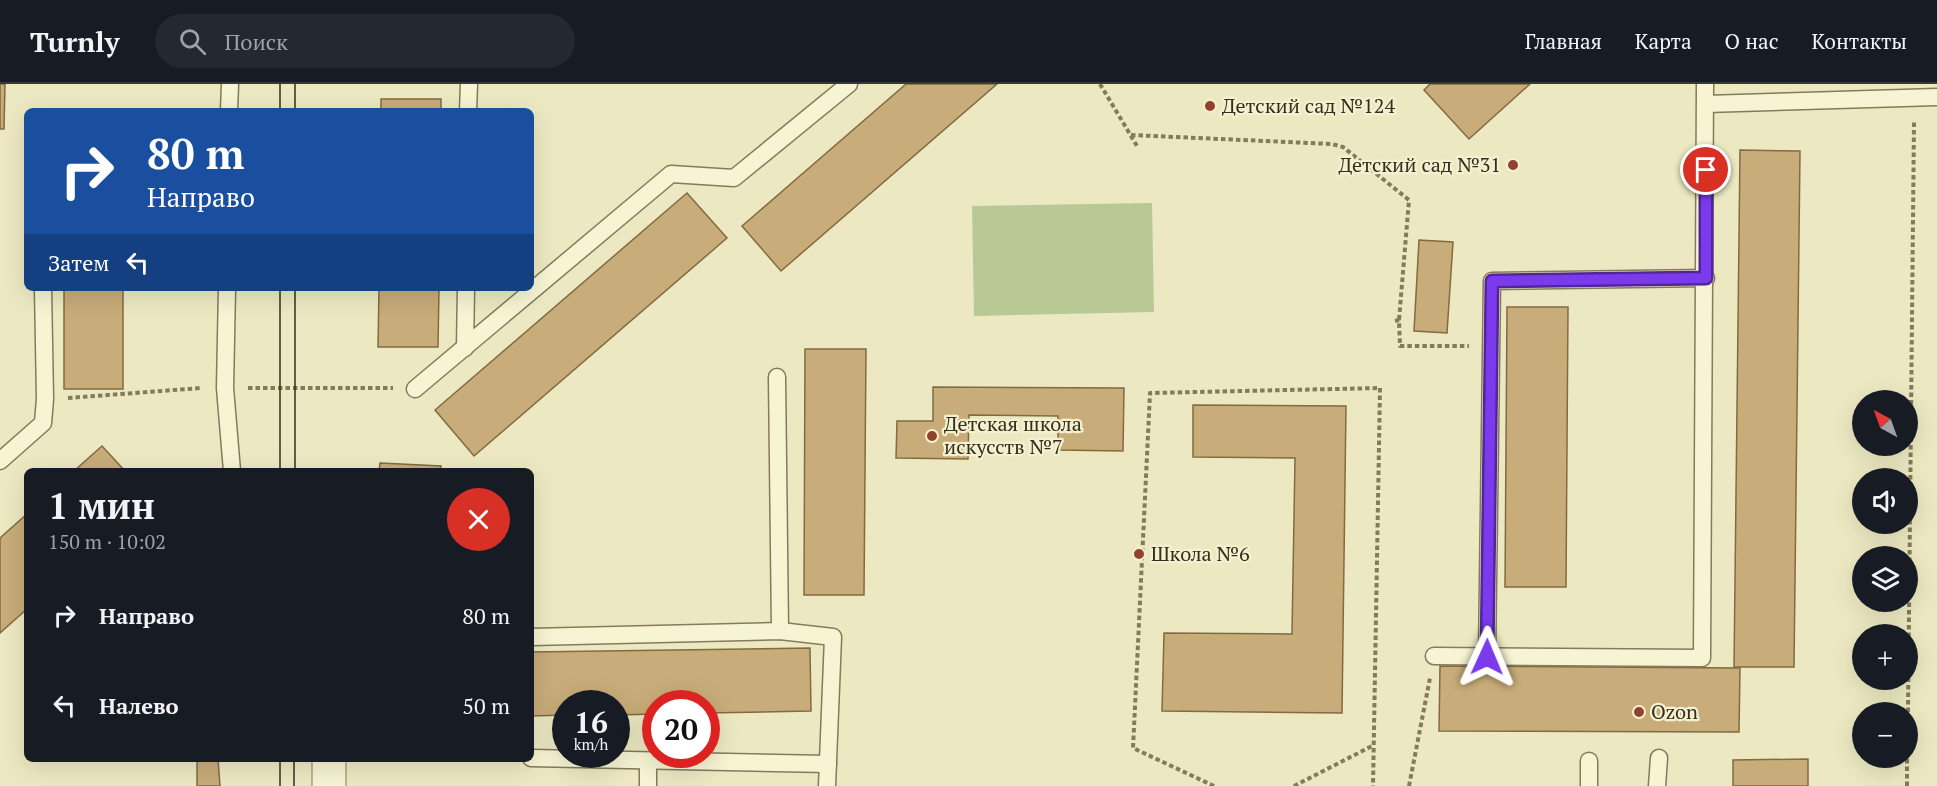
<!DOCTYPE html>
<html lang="ru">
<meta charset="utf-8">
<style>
body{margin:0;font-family:"PT Serif",serif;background:#242831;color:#f1f3f6;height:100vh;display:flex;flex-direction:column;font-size:22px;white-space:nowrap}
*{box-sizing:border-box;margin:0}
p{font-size:20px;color:#9ea1a6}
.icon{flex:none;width:33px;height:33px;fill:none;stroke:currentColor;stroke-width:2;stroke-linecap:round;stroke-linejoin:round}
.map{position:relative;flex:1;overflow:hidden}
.drawer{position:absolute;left:24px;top:384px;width:510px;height:294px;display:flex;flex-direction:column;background:#171b24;border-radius:9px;box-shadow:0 6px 24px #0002}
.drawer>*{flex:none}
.top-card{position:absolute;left:24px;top:24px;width:510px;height:183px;border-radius:9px;box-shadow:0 6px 24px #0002;background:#1a4fa0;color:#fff;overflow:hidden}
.needle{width:39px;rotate:319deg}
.fabs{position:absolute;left:1852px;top:306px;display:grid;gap:12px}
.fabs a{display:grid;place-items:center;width:66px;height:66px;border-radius:50%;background:#171b24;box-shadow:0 6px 24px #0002;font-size:30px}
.speed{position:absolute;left:552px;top:606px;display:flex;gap:12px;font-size:30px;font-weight:700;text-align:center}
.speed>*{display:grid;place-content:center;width:78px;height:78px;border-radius:50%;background:#171b24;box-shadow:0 6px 24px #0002;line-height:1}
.speed small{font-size:15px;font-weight:400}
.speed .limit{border:9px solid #d22;background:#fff;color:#111}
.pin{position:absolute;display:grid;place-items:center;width:51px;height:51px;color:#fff;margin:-26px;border:3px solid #fff;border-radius:50%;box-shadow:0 2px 6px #0007}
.me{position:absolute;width:66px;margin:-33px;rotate:1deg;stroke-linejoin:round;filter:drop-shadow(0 0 4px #0008)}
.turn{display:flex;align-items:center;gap:21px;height:126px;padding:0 24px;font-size:27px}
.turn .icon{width:78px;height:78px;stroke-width:2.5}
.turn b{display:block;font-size:42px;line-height:51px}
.then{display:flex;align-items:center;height:57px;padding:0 24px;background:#0003;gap:12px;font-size:22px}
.round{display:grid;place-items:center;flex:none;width:63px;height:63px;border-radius:32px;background:#242831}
.head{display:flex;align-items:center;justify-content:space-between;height:102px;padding:0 24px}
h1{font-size:36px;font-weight:700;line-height:45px}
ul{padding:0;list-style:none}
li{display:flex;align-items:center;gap:18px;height:90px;padding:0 24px}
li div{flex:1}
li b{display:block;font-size:22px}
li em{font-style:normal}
header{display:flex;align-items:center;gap:36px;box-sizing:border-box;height:84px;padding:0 30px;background:#171b24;border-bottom:2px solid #363941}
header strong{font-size:28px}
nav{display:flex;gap:33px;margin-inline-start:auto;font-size:21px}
.search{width:420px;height:54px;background:#242831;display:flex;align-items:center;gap:15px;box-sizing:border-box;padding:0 21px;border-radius:33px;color:#9ea1a6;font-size:22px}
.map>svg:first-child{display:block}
.green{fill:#b8c996}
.building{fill:#c8ac79;stroke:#836a41;stroke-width:1.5}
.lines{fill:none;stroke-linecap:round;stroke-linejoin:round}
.service-casing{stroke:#857a5a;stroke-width:19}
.minor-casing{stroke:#857a5a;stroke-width:35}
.path{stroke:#857a5a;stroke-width:4;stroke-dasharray:4.5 3;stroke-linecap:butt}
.service{stroke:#f7f4d4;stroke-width:16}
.minor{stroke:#f7f4d4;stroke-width:33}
.tram{stroke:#352e1e;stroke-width:1.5}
.route-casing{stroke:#51269a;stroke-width:15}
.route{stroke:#7c3aed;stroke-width:10}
.poi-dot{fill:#91422d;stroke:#f4f1d1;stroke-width:2}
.labels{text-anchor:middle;stroke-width:4.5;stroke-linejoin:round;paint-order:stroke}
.poi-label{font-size:20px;fill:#352e1e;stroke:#f4f1d1;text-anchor:start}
</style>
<header>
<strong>Turnly</strong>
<div class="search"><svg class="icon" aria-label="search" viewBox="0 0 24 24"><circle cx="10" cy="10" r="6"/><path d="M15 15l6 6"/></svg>Поиск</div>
<nav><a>Главная</a><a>Карта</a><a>О нас</a><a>Контакты</a></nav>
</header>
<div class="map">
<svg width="1937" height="702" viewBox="0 0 1937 702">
<rect width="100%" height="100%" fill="#ece9c2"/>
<!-- green -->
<polygon class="green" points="1152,119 1154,228 974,232 972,122"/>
<!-- building -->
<g class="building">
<polygon points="0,0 5,0 4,45 0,45"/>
<polygon points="906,0 997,0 781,187 742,142"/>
<polygon points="1430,0 1530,0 1469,55 1424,6"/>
<rect x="381" y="15" width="60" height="12"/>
<polygon points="1740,66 1800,67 1794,583 1734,583"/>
<polygon points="687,109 727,154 474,372 435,326"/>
<polygon points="1419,156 1453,158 1447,249 1414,247"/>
<rect x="64" y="204" width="59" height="101"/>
<polygon points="379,204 439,204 438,263 378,263"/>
<polygon points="1507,223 1568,223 1566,503 1505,503"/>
<polygon points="805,265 866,265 864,511 804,511"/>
<polygon points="933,303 1124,304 1123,367 1058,366 1058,332 969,331 968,375 896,374 897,337 933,337"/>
<polygon points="1193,321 1346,322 1342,629 1162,627 1164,549 1292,550 1295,374 1193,373"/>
<polygon points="102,362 125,387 74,387"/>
<polygon points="380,379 441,382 440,387 379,387"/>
<polygon points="27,430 27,525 0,549 0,454"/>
<polygon points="810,564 811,627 706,629 706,620 656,620 656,630 616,631 616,620 566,620 566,631 531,632 531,568"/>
<polygon points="1440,582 1740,584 1739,648 1439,647"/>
<polygon points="197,675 218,675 220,702 197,702"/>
<polygon points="1808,675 1808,702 1733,702 1733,676"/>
</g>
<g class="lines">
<!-- service casing -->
<g class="service-casing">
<g id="service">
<polyline points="1706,20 1937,13"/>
<polyline points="229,27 230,0"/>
<polyline points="468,27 469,0"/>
<polyline points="227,204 225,304 232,387"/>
<polyline points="465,264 466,204"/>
<polyline points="777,293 780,547"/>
<polyline points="415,305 671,90 734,94 849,0"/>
<polyline points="0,377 43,339 45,315 43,204"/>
<polyline points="531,553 780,547 833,553 827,702"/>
<polyline points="1434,572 1702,574 1705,0"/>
<polyline points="1487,573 1492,197 1706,194"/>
<polyline points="531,674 828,680"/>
<polyline points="1589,677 1589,702"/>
<polyline points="648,702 648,677"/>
<polyline points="1657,702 1659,674"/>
</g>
</g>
<!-- minor casing -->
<g class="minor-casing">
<polyline id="minor" points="329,702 329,675"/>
</g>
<!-- path -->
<g class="path">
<polyline points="1100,0 1137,62"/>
<polyline points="1131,51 1332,60 1343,63 1409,116 1399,236"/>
<polyline points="1395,237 1399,236 1400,262 1469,262"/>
<polyline points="248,304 393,304"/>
<polyline points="68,314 201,304"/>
<polyline points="1908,628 1914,37"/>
<polyline points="1214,702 1133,664 1150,309 1380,304 1373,702"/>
<polyline points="1294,702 1374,661"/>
<polyline points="1409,702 1430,594"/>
<polyline points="1907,702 1907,674"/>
</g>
<!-- service -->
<use href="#service" class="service"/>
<!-- minor -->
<use href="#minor" class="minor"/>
<!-- tram -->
<g class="tram">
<polyline points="280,27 280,0"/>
<polyline points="295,27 295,0"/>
<polyline points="280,387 280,204"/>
<polyline points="295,387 295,204"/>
<polyline points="280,702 280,675"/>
<polyline points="294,702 294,675"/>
</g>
</g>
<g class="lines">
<!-- route casing -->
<g class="route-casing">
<polyline id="route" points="1487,573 1492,197 1706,194 1706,86"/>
</g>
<!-- route -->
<use href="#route" class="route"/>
</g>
<!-- markers -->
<g class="poi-dot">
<circle cx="1210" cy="22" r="6"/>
<circle cx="1513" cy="81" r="6"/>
<circle cx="932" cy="352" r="6"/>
<circle cx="1139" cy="470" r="6"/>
<circle cx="1639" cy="628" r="6"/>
</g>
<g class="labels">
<!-- poi labels -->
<g class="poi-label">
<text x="1222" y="29">Детский сад №124</text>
<text x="1501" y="88" text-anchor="end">Детский сад №31</text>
<text x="944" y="347">Детская школа<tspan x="944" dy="23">искусств №7</tspan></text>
<text x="1151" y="477">Школа №6</text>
<text x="1651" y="635">Ozon</text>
</g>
</g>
</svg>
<div class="fabs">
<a><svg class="needle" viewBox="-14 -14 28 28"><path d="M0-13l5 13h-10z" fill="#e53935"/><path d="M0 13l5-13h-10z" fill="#9ea1a6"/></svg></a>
<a><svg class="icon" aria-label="sound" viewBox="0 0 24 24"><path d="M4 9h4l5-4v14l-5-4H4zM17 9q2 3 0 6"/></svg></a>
<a><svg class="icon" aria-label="layers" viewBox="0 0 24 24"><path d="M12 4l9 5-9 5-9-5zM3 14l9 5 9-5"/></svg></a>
<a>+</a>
<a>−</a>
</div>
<div class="speed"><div>16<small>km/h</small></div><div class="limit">20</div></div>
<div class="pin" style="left:1706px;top:86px;background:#d93025"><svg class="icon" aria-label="arrive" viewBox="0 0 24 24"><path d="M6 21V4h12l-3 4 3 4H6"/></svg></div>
<svg class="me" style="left:1487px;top:573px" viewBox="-20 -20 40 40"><path d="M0-17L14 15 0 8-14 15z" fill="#7c3aed" stroke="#fff" stroke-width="4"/></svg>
<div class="top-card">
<div class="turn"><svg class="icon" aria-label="right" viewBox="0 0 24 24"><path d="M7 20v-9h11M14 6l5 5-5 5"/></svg><div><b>80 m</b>Направо</div></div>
<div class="then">Затем<svg class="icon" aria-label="left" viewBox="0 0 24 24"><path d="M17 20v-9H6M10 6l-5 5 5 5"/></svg></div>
</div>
<section class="drawer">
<div class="head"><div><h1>1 мин</h1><p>150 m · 10:02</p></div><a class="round" style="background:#d93025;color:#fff"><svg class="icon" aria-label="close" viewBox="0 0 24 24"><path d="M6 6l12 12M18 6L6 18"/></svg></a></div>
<ul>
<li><svg class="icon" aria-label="right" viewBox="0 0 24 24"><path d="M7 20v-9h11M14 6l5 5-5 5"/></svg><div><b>Направо</b></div><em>80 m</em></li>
<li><svg class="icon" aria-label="left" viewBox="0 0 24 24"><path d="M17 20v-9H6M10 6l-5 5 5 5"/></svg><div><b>Налево</b></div><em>50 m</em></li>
</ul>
</section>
</div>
